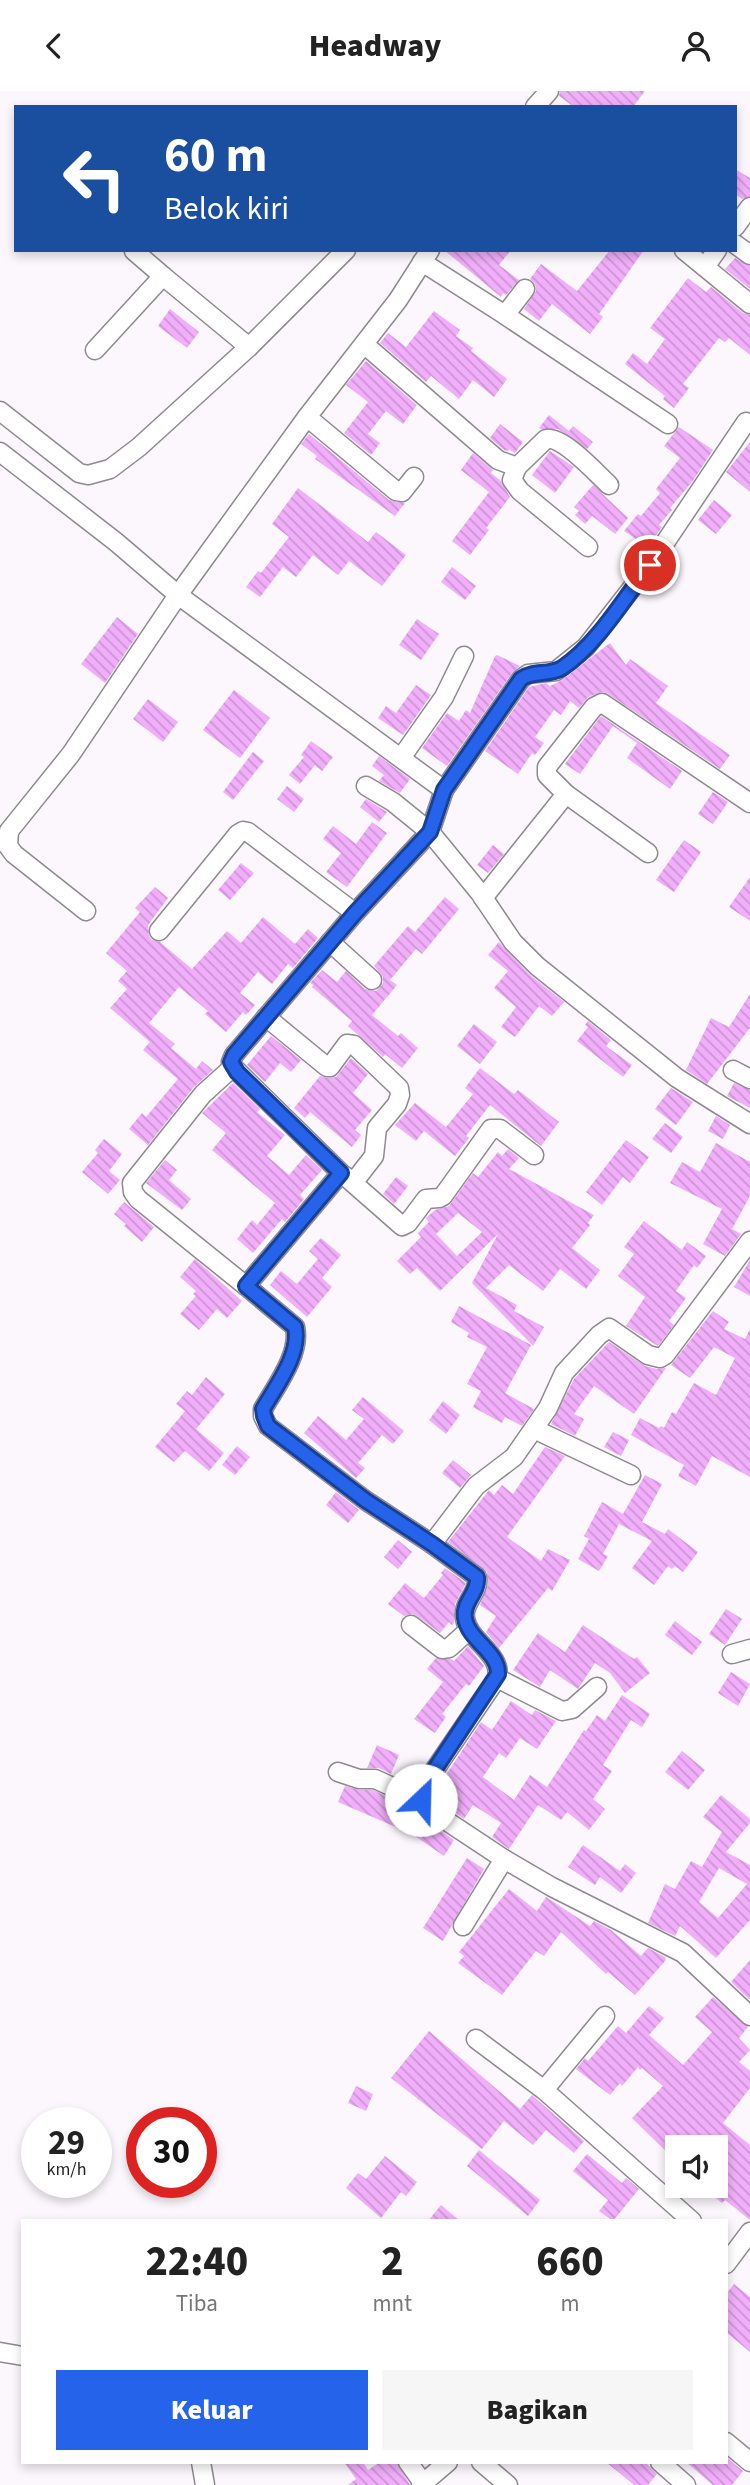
<!DOCTYPE html>
<html lang="id">
<style>
body{margin:0;font-family:"Source Sans 3",sans-serif;background:#f6f6f6;color:#222;height:100vh;display:flex;flex-direction:column;font-size:26px;white-space:nowrap}
*{box-sizing:border-box;margin:0}
p{font-size:23px;color:#767676}
.icon{flex:none;width:38px;height:38px;fill:none;stroke:currentColor;stroke-width:2;stroke-linecap:round;stroke-linejoin:round}
.map{position:relative;flex:1;overflow:hidden}
.panel{position:absolute;left:21px;top:2128px;width:707px;height:245px;display:flex;flex-direction:column;background:#fff;border-radius:0px;box-shadow:0 4px 10px #0003}
.panel>*{flex:none}
.hud{position:absolute;left:14px;top:14px;width:723px;height:147px;border-radius:0px;box-shadow:0 4px 10px #0003;background:#1a4fa0;color:#fff;overflow:hidden}
.controls{position:absolute;left:665px;top:2044px;display:grid;gap:14px}
.controls a{display:grid;place-items:center;width:63px;height:63px;border-radius:0px;background:#fff;box-shadow:0 4px 10px #0003;font-size:35px}
.speed{position:absolute;left:21px;top:2016px;display:flex;gap:14px;font-size:35px;font-weight:700;text-align:center}
.speed>*{display:grid;place-content:center;width:91px;height:91px;border-radius:50%;background:#fff;box-shadow:0 4px 10px #0003;line-height:1}
.speed small{font-size:18px;font-weight:400}
.speed .limit{border:10px solid #d22;background:#fff;color:#111}
.pin{position:absolute;display:grid;place-items:center;width:60px;height:60px;color:#fff;margin:-30px;border:4px solid #fff;border-radius:50%;box-shadow:0 2px 7px #0007}
.me{position:absolute;width:77px;margin:-38px;rotate:24deg;stroke-linejoin:round;filter:drop-shadow(0 0 5px #0008)}
.turn{display:flex;align-items:center;gap:24px;height:147px;padding:0 35px;font-size:32px}
.turn .icon{width:91px;height:91px;stroke-width:2.5}
.turn b{display:block;font-size:49px;line-height:60px}
.eta{display:flex;justify-content:space-evenly;align-items:center;height:119px;text-align:center}
.eta b{font-size:42px;font-weight:800;line-height:49px}
.primary-button{display:flex;gap:14px;margin-top:auto;padding:14px 35px}
.primary-button a{flex:1;height:80px;border-radius:0px;background:#2563eb;color:#fff;font-size:28px;font-weight:800;line-height:80px;text-align:center}
.primary-button a+a{background:#f6f6f6;color:#222}
header{display:flex;justify-content:space-between;align-items:center;height:91px;padding:0 35px;background:#fff;font-size:32px;font-weight:800}
.map>svg:first-child{display:block}
.building{fill:url(#building-back-hatch);fill-rule:evenodd}
.lines{fill:none;stroke-linecap:round;stroke-linejoin:round}
.minor-casing{stroke:#8e898e;stroke-width:21}
.minor{stroke:#fff;stroke-width:18}
.route-casing{stroke:#184099;stroke-width:18}
.route{stroke:#2563eb;stroke-width:12}
</style>
<header><svg class="icon" aria-label="back" viewBox="0 0 24 24"><path d="M15 5l-7 7 7 7"/></svg>Headway<svg class="icon" aria-label="person" viewBox="0 0 24 24"><circle cx="12" cy="8" r="4"/><path d="M4 21q1-7 8-7t8 7"/></svg></header>
<div class="map">
<svg width="750" height="2394" viewBox="0 0 750 2394">
<defs>
<pattern id="building-back-hatch" width="6" height="6" patternUnits="userSpaceOnUse" patternTransform="scale(1.75)"><rect width="6" height="6" fill="#f1aefa"/><path d="M-1 5l2 2M0 0l6 6M5-1l2 2" fill="none" stroke="#cd94d5"/></pattern>
</defs>
<rect width="100%" height="100%" fill="#fcf7fd"/>
<!-- building -->
<g class="building">
<polygon points="560,0 645,0 633,16 574,16 559,5"/>
<polygon points="735,78 750,87 750,105 742,108 735,103"/>
<polygon points="444,159 511,159 499,174 519,189 506,204 503,202 501,206"/>
<polygon points="610,159 644,159 599,223 603,226 590,243 552,213 539,230 524,218 536,200 535,193 530,188 541,173 577,200"/>
<polygon points="735,167 750,175 750,198 725,178"/>
<polygon points="688,187 706,201 711,196 743,222 750,224 750,264 729,247 725,251 719,247 683,293 689,297 674,317 663,308 665,305 625,273 633,262 647,273 665,248 650,237"/>
<polygon points="170,218 199,241 187,257 158,235"/>
<polygon points="434,220 460,239 456,245 473,257 471,260 507,288 494,306 473,289 459,308 431,285 426,291 380,252 388,242 406,256"/>
<polygon points="366,270 417,314 403,333 386,320 368,343 380,352 371,364 344,342 368,311 346,294"/>
<polygon points="549,324 569,340 573,335 593,351 587,358 558,338 541,338 539,337"/>
<polygon points="500,333 523,351 515,362 509,358 508,360 504,359 490,347"/>
<polygon points="679,336 713,359 692,391 670,417 672,419 659,434 662,436 648,456 624,440 638,423 641,425 660,402 656,398 680,367 664,355"/>
<polygon points="309,343 389,409 405,412 395,425 315,368 317,365 301,353"/>
<polygon points="750,351 750,401 726,381"/>
<polygon points="550,360 574,376 555,402 532,384"/>
<polygon points="473,362 493,379 491,382 501,390 510,406 486,437 489,439 470,464 452,450 489,401 461,379"/>
<polygon points="593,394 628,427 615,443 592,425 585,433 575,424 579,420 574,416"/>
<polygon points="298,397 368,451 376,441 406,464 382,495 349,470 338,484 313,464 296,486 283,476 260,506 246,496 258,480 261,482 289,446 272,433"/>
<polygon points="714,409 732,424 716,443 698,429"/>
<polygon points="452,476 476,495 465,509 441,491"/>
<polygon points="117,526 138,543 105,592 81,573"/>
<polygon points="417,528 439,543 421,569 399,554"/>
<polygon points="610,552 626,574 630,568 668,595 656,612 730,664 720,678 608,603 602,601 588,606 579,617 570,610 561,624 554,619 535,646 544,652 535,664 532,662 518,683 485,660 529,596 546,592 550,595 562,589"/>
<polygon points="497,564 520,575 512,582 447,675 422,657 447,622 459,630 466,619 470,622 495,565"/>
<polygon points="416,594 431,604 403,644 378,627 386,615 396,622"/>
<polygon points="234,599 270,627 240,667 203,639"/>
<polygon points="148,608 178,631 163,651 133,628"/>
<polygon points="601,625 682,680 670,698 627,667 637,652 613,635 580,683 565,673"/>
<polygon points="311,650 333,666 322,680 315,674 300,693 289,684 304,666 301,664"/>
<polygon points="253,661 264,670 233,709 223,701"/>
<polygon points="379,665 410,688 400,702 379,690 384,684 372,675"/>
<polygon points="287,695 304,708 294,721 277,708"/>
<polygon points="713,701 728,711 713,733 698,723"/>
<polygon points="366,708 387,721 379,731 360,716"/>
<polygon points="372,731 387,742 347,796 326,781 341,762 323,748 333,735 356,753"/>
<polygon points="684,749 701,761 674,801 656,789"/>
<polygon points="493,754 504,763 488,782 477,774"/>
<polygon points="241,772 254,782 230,809 218,799"/>
<polygon points="750,786 750,830 729,816"/>
<polygon points="155,796 168,807 148,834 149,845 152,849 160,851 192,878 227,840 241,852 263,826 295,853 308,838 318,847 293,877 288,873 272,893 258,881 240,902 255,914 246,924 243,921 226,941 205,923 208,920 179,896 149,932 175,953 171,957 196,978 202,970 213,979 194,996 148,1054 129,1038 142,1022 146,1026 178,988 143,959 150,951 110,917 127,898 118,890 127,880 106,862 140,821 135,817"/>
<polygon points="445,806 459,818 422,863 416,858 390,889 397,894 372,924 398,945 401,942 418,957 402,977 385,963 383,966 348,935 352,930 312,896 313,894 310,892 322,879 337,891 346,880 365,898 376,900 383,892 383,886 374,875 408,835 415,841"/>
<polygon points="499,851 529,883 564,911 552,925 539,915 515,946 501,936 516,916 494,897 508,880 488,864"/>
<polygon points="750,903 750,937 707,993 686,979 711,927 729,936"/>
<polygon points="588,930 611,949 606,955 632,974 623,986 577,950 588,936 585,934"/>
<polygon points="474,933 497,951 480,973 457,955"/>
<polygon points="271,945 301,969 291,981 280,972 265,991 247,974"/>
<polygon points="351,967 368,983 353,1002 372,1019 355,1039 361,1044 352,1056 310,1021 305,1027 294,1017 320,985 327,987 336,986"/>
<polygon points="480,977 514,1003 518,999 559,1031 541,1055 490,1014 466,1045 469,1047 455,1065 424,1040 416,1050 395,1034 415,1012 446,1036 473,1003 465,997"/>
<polygon points="233,992 260,1018 257,1021 285,1044 267,1065 289,1084 306,1064 322,1079 300,1104 304,1108 285,1131 282,1128 253,1162 237,1148 252,1129 257,1134 275,1112 212,1059 226,1042 202,1022"/>
<polygon points="734,992 750,999 750,1017 727,1005"/>
<polygon points="671,997 693,1011 676,1034 655,1018"/>
<polygon points="716,1025 730,1034 723,1048 708,1040"/>
<polygon points="665,1032 683,1046 671,1062 652,1048"/>
<polygon points="104,1048 122,1063 109,1080 120,1089 108,1103 82,1081 98,1062 95,1059"/>
<polygon points="626,1049 649,1066 630,1092 623,1086 602,1114 586,1101"/>
<polygon points="716,1052 750,1071 750,1105 732,1138 741,1143 725,1165 703,1153 722,1118 670,1092 682,1071 700,1081"/>
<path d="M508,1058L519,1067L509,1078L594,1124L588,1132L590,1134L572,1157L600,1179L586,1198L560,1178L543,1200L509,1174L486,1197L517,1214L514,1220L544,1236L533,1255L472,1192L498,1143L440,1200L417,1177L410,1183L397,1170L421,1146L418,1142L429,1131L426,1127L435,1119L449,1115L473,1082L478,1086L498,1061L502,1065ZM458,1122L482,1141L457,1165L436,1143Z"/>
<polygon points="165,1069 177,1079 169,1089 191,1108 182,1119 146,1092"/>
<polygon points="396,1086 408,1095 394,1113 383,1103"/>
<polygon points="124,1111 154,1136 142,1151 124,1135 126,1133 114,1123"/>
<polygon points="644,1130 682,1159 687,1151 706,1165 697,1177 694,1174 676,1200 686,1207 669,1230 674,1234 658,1255 626,1235 645,1206 618,1185 634,1163 624,1156"/>
<polygon points="321,1147 341,1164 322,1187 332,1196 307,1226 270,1194 281,1180 297,1193 318,1168 309,1160"/>
<polygon points="195,1168 242,1210 227,1227 217,1218 199,1239 180,1223 196,1205 193,1203 196,1200 180,1186"/>
<polygon points="750,1169 750,1205 734,1196"/>
<polygon points="459,1215 531,1254 505,1302 534,1318 522,1335 505,1326 502,1332 473,1316 481,1300 467,1293 487,1256 467,1246 469,1242 451,1231"/>
<polygon points="713,1220 729,1231 724,1238 745,1248 750,1238 750,1386 712,1365 696,1395 678,1385 684,1374 631,1344 640,1327 659,1337 661,1335 664,1337 672,1321 676,1323 694,1292 716,1304 735,1267 714,1256 690,1287 671,1274"/>
<polygon points="609,1251 645,1275 657,1278 666,1277 634,1323 594,1295 574,1323 584,1328 575,1345 551,1333 574,1288"/>
<polygon points="206,1286 225,1303 196,1338 224,1362 209,1380 185,1360 174,1371 155,1356 185,1320 176,1313 187,1300 192,1304"/>
<polygon points="363,1306 404,1340 393,1353 382,1344 358,1372 365,1377 356,1387 304,1342 318,1325 346,1349 364,1328 352,1319"/>
<polygon points="443,1310 460,1324 446,1343 429,1329"/>
<polygon points="613,1341 629,1349 621,1365 604,1356"/>
<polygon points="237,1355 250,1366 235,1384 222,1374"/>
<polygon points="545,1356 565,1365 507,1446 541,1470 548,1458 570,1469 552,1500 548,1497 499,1557 486,1541 496,1525 480,1514 488,1494 487,1481 448,1451 489,1399 494,1404 502,1394 513,1403"/>
<polygon points="453,1369 471,1384 460,1397 442,1382"/>
<polygon points="645,1384 662,1393 642,1431 665,1443 668,1438 698,1461 683,1481 675,1475 672,1478 668,1475 654,1494 632,1477 652,1450 619,1433 603,1463 608,1465 599,1480 578,1468 589,1448 584,1445 602,1411 623,1423"/>
<polygon points="336,1401 359,1419 348,1432 326,1414"/>
<polygon points="398,1449 412,1461 398,1478 384,1466"/>
<polygon points="445,1477 466,1492 455,1513 454,1532 452,1534 449,1531 440,1542 417,1525 412,1523 404,1525 388,1513 405,1492 424,1507 443,1484 441,1482"/>
<polygon points="726,1518 742,1528 725,1554 709,1543"/>
<polygon points="675,1530 702,1551 692,1564 665,1544"/>
<polygon points="583,1534 634,1568 637,1566 650,1582 625,1602 610,1582 595,1572 578,1598 550,1579 540,1596 513,1579 538,1542 565,1561"/>
<polygon points="468,1555 484,1575 469,1595 466,1593 442,1623 446,1626 435,1642 414,1628 443,1591 427,1578 436,1567 451,1568 454,1570"/>
<polygon points="731,1581 750,1593 738,1615 718,1602"/>
<polygon points="622,1604 650,1623 642,1636 631,1629 603,1674 612,1680 593,1708 605,1718 589,1739 567,1721 561,1729 538,1714 509,1758 492,1746 501,1732 473,1714 464,1728 432,1705 481,1631 492,1639 511,1610 532,1624 535,1619 556,1630 537,1658 520,1647 506,1667 499,1662 483,1686 514,1709 530,1684 547,1696 584,1639 586,1640 597,1624 605,1630"/>
<polygon points="377,1654 399,1664 391,1683 379,1677 367,1677"/>
<polygon points="682,1660 705,1679 688,1699 665,1681"/>
<polygon points="345,1695 359,1699 373,1699 414,1718 421,1726 454,1749 444,1765 412,1743 338,1711"/>
<path d="M721,1704L750,1728V1732L726,1761L750,1774V1829L716,1867L680,1835L675,1845L648,1832L665,1793L675,1798L691,1770L702,1776L722,1741L703,1726ZM719,1777L747,1793L718,1827L699,1811Z"/>
<polygon points="583,1754 620,1780 625,1773 636,1782 621,1802 600,1786 595,1794 568,1776"/>
<polygon points="467,1767 484,1778 443,1850 423,1837"/>
<polygon points="509,1798 537,1820 546,1806 590,1835 594,1830 611,1839 641,1865 648,1857 665,1866 666,1869 635,1904 608,1881 606,1883 561,1841 544,1865 536,1860 502,1904 458,1872 464,1865 459,1861"/>
<polygon points="750,1869 750,1909 731,1891"/>
<polygon points="713,1906 748,1936 739,1947 750,1959 739,1971 750,1980 750,1997 723,2032 750,2054 750,2129 725,2109 722,2112 701,2095 716,2095 716,2056 677,2056 677,2071 632,2027 663,1995 642,1977 640,1979 638,1976 622,1995 620,1992 610,2004 576,1978 585,1967 588,1970 618,1935 626,1942 649,1915 664,1927 649,1944 683,1974 712,1941 695,1926"/>
<polygon points="429,1940 520,2018 532,2004 584,2050 574,2062 546,2039 533,2054 504,2030 482,2058 391,1987"/>
<polygon points="356,1995 373,2003 366,2020 348,2012"/>
<polygon points="479,2059 540,2109 528,2125 467,2075"/>
<polygon points="587,2063 622,2092 626,2087 639,2098 613,2130 599,2120 608,2109 573,2080"/>
<polygon points="385,2065 417,2091 406,2105 401,2101 381,2127 346,2097 358,2082 366,2088"/>
<polygon points="441,2114 460,2130 428,2130"/>
<polygon points="734,2193 750,2206 750,2261 726,2241 726,2203"/>
<polygon points="726,2366 743,2380 732,2394 713,2394 686,2371 726,2371"/>
<polygon points="344,2371 363,2371 368,2379 380,2371 397,2371 410,2394 348,2394 356,2388"/>
<polygon points="606,2371 645,2371 657,2383 648,2394 634,2394"/>
</g>
<g class="lines">
<!-- minor casing -->
<g class="minor-casing">
<g id="minor">
<polyline points="535,16 549,0"/>
<polyline points="735,136 750,116"/>
<polyline points="735,153 750,164"/>
<polyline points="684,159 750,213"/>
<polyline points="134,160 163,185"/>
<polyline points="422,171 505,224 525,198"/>
<polyline points="705,176 717,159"/>
<polyline points="505,224 668,333"/>
<path d="M364,253L498,369L517,376L546,348C563,345 596,382 609,394"/>
<polyline points="95,259 163,185 249,256 346,159"/>
<polyline points="0,320 79,382 88,384 110,378 139,356 249,256"/>
<polyline points="307,326 396,400 402,401 414,386"/>
<polyline points="0,361 116,451 178,504 444,699 430,741 480,802 513,851 537,875 677,987 750,1033"/>
<polyline points="517,376 512,389 520,400 588,456"/>
<polyline points="401,667 444,606 464,565"/>
<path d="M366,695L393,711L430,741L355,822L234,964L231,971L233,976L341,1082L246,1195L295,1236C301,1263 276,1295 263,1318V1325L268,1335L365,1409L432,1453"/>
<polyline points="444,699 521,588 528,583 556,580 586,556 650,474 746,331"/>
<polyline points="566,703 547,684 547,676 594,616 602,612 750,712"/>
<polyline points="483,807 566,703 648,762"/>
<polyline points="86,820 14,763 8,755 9,740 71,663 178,504 307,326 398,209 430,159"/>
<polyline points="159,840 238,743 243,740 248,741 355,822"/>
<polyline points="330,851 372,889"/>
<polyline points="266,926 327,976 330,976 347,953 354,954 399,997 400,1004 397,1013 377,1037 374,1065 353,1092"/>
<polyline points="233,976 203,1003 132,1092 133,1101 138,1108 246,1195"/>
<polyline points="733,979 750,988"/>
<polyline points="345,1085 402,1135 408,1132 426,1108 439,1107 443,1105 491,1038 500,1038 534,1064"/>
<path d="M750,1150L665,1264L660,1267L648,1264L609,1237L599,1244L564,1282L548,1317L514,1366L476,1395L432,1453L477,1486C480,1502 462,1511 465,1527C468,1550 503,1563 497,1587L421,1699V1709L427,1717L504,1768L552,1796L683,1862L750,1925"/>
<polyline points="534,1338 631,1384"/>
<polyline points="411,1534 442,1558 449,1557 469,1539"/>
<polyline points="732,1563 750,1558"/>
<polyline points="497,1587 562,1620 572,1618 597,1596"/>
<polyline points="338,1681 359,1688 375,1688 421,1709"/>
<polyline points="463,1835 504,1768"/>
<polyline points="476,1948 544,1999 692,2130"/>
<polyline points="544,1999 605,1925"/>
<polyline points="726,2173 750,2141"/>
<polyline points="0,2261 23,2265"/>
<polyline points="726,2351 750,2371"/>
<polyline points="201,2371 205,2394"/>
<polyline points="408,2371 423,2392"/>
<polyline points="481,2371 508,2394"/>
<polyline points="660,2371 686,2394"/>
<polyline points="421,2394 448,2371"/>
</g>
</g>
<!-- minor -->
<use href="#minor" class="minor"/>
</g>
<g class="lines">
<!-- route casing -->
<g class="route-casing">
<path id="route" d="M421,1709V1699L498,1583C499,1561 468,1549 465,1527C462,1511 479,1502 477,1486L432,1453L365,1409L268,1335L264,1325L263,1318C276,1295 301,1263 295,1236L246,1195L341,1082L237,981L231,971L234,964L355,822L430,741L444,699L521,588C533,579 549,585 562,577C597,554 625,506 650,474"/>
</g>
<!-- route -->
<use href="#route" class="route"/>
</g>
</svg>
<div class="controls">
<a><svg class="icon" aria-label="sound" viewBox="0 0 24 24"><path d="M4 9h4l5-4v14l-5-4H4zM17 9q2 3 0 6"/></svg></a>
</div>
<div class="speed"><div>29<small>km/h</small></div><div class="limit">30</div></div>
<div class="pin" style="left:650px;top:474px;background:#d93025"><svg class="icon" aria-label="arrive" viewBox="0 0 24 24"><path d="M6 21V4h12l-3 4 3 4H6"/></svg></div>
<svg class="me" style="left:421px;top:1709px" viewBox="-20 -20 40 40"><circle r="19" fill="#fff"/><path d="M0-13L10 11 0 6-10 11z" fill="#2563eb"/></svg>
<div class="hud">
<div class="turn"><svg class="icon" aria-label="left" viewBox="0 0 24 24"><path d="M17 20v-9H6M10 6l-5 5 5 5"/></svg><div><b>60 m</b>Belok kiri</div></div>
</div>
<section class="panel">
<div class="eta">
<div><b>22:40</b><p>Tiba</p></div>
<div><b>2</b><p>mnt</p></div>
<div><b>660</b><p>m</p></div>
</div>
<div class="primary-button"><a>Keluar</a><a>Bagikan</a></div>
</section>
</div>
